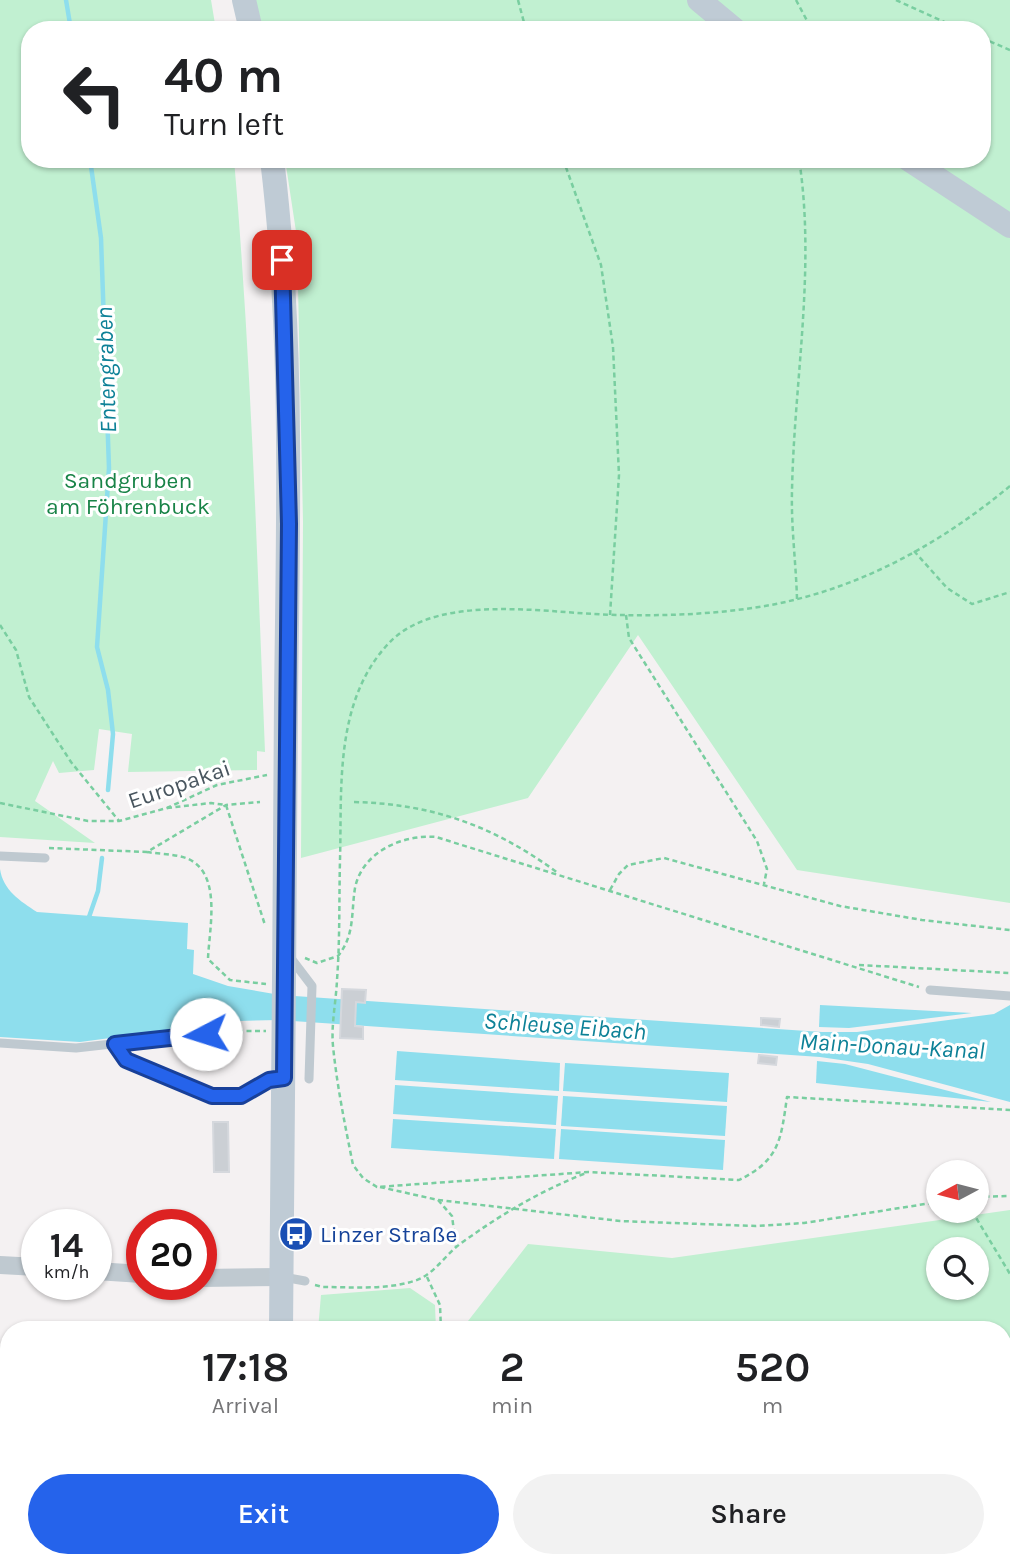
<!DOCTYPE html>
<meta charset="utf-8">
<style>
body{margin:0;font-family:Karla,sans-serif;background:#f2f2f2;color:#202124;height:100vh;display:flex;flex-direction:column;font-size:26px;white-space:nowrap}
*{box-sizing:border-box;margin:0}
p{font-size:23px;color:#757577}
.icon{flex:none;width:38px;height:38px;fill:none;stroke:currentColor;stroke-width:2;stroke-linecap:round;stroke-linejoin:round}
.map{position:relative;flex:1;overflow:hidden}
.details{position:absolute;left:0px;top:1321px;width:1012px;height:247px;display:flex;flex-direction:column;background:#fff;border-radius:28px 28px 0 0;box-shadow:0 2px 5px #0004}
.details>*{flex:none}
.banner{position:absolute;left:21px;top:21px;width:970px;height:147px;border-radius:28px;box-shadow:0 2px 5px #0004;background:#fff;color:#202124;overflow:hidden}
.needle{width:46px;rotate:263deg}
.fabs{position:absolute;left:926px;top:1160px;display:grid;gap:14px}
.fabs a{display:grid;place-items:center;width:63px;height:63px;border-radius:50%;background:#fff;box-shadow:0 2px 5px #0004;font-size:35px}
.speed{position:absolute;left:21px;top:1209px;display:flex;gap:14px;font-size:35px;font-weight:700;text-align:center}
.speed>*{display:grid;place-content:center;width:91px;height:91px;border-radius:50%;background:#fff;box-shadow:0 2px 5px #0004;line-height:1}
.speed small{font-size:18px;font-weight:400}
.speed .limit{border:10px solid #d22;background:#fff;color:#111}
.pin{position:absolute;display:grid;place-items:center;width:60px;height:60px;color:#fff;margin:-30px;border-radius:14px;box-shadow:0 4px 10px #0006}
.me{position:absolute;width:77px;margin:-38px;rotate:265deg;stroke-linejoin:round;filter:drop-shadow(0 0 5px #0008)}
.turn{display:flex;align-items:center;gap:24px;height:147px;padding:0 28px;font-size:32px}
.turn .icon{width:91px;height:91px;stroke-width:2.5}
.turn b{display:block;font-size:49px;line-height:60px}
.eta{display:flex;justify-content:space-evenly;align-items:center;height:119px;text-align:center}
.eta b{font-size:42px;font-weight:600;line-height:49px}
.button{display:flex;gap:14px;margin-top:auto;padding:14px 28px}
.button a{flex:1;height:80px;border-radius:42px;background:#2563eb;color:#fff;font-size:28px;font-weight:600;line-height:80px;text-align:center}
.button a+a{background:#f2f2f2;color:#202124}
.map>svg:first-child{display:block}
.green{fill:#c1f0d1;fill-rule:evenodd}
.water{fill:#8edeed}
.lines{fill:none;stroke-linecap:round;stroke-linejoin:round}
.stream{stroke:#8edeed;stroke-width:4.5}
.building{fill:#cbcfd4;stroke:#d5d8dd;stroke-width:2}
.path{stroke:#79cea0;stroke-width:2.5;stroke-dasharray:5 3.5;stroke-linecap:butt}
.service{stroke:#bfc9d0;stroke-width:9}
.minor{stroke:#bfc9d0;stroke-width:18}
.secondary{stroke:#bfcbd5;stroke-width:24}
.route-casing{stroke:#184099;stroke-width:18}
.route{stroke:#2563eb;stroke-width:12}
.labels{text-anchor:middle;stroke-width:6;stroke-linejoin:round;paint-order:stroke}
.park-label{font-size:23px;fill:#188347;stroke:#fff}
.street-label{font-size:23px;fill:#49565f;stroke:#fff}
.transit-label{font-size:23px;fill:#164399;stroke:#fff;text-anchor:start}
.water-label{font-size:24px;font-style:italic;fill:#0d8197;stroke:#fff}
</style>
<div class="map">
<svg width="1010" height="1567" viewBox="0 0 1010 1567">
<rect width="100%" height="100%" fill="#f4f1f2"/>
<!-- green -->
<g class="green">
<path d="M0,0H211L216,30H30V159H234C251,357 257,554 265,752L257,751V770L128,772L132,734L99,729L94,770L59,773L53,761L35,801L95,843L0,837Z"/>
<polygon points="253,0 1010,0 1010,903 797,870 638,635 528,798 301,858 303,522 297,238 285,159 982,159 982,30 261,30"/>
<path d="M1010,1210V1567H290V1559H1003V1330H461L528,1244L672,1258ZM938,1250H976V1288H938Z"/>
<polygon points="410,1288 435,1305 436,1330 318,1330 321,1295"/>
</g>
<!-- water -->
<g class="water">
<path d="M0,869C3,890 20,901 37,912L188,923L187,949L194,950L193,974L228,986L280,995L822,1032H857L994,1014L1010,1005V1102L868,1064L820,1057L278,1020L239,1021L80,1042L0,1037Z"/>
<polygon points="820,1005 972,1013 849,1028 819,1027"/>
<polygon points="397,1051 560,1063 559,1091 395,1080"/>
<polygon points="817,1061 845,1064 991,1102 816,1083"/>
<polygon points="565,1063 729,1073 727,1102 563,1091"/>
<polygon points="395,1085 558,1096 556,1125 393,1114"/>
<polygon points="563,1096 727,1106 725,1136 561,1126"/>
<polygon points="393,1119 556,1129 554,1159 391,1148"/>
<polygon points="561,1129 725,1140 723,1170 559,1159"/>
</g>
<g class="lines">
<!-- stream -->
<g class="stream">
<polyline points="66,0 71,30"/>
<polyline points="90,159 101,238 109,468 97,647 108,690 113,734 108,790"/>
<polyline points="89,917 98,891 102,858"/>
<polyline points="338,1559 338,1567"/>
</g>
</g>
<!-- building -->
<g class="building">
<polygon points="342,989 366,990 365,1003 356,1002 355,1026 363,1027 363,1039 340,1038"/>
<polygon points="761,1018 780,1019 779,1027 761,1025"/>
<polygon points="759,1055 777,1057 776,1065 758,1063"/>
<polygon points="213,1122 228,1122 229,1172 214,1172"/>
<rect x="94" y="1559" width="62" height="8"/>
</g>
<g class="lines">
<!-- path -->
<g class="path">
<polyline points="518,0 526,30"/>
<polyline points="796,0 812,30"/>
<polyline points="896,0 962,30"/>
<polyline points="982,38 1010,50"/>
<polyline points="563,159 601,265 613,347 619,475 610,615"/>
<polyline points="882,159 890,166"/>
<path d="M1010,486C939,545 857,590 765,606C717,614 669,616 621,615C556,615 439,590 389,643C334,701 342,787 340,860C339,900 340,940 337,980C336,1002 331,1025 333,1046C337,1086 345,1125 353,1165L363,1178L377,1187L589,1172L739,1180C780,1160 781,1139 787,1097L1010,1110"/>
<polyline points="914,551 947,588 972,604 1010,592"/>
<path d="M797,599C796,563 791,527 792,491C794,382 816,268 799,159"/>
<polyline points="626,615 629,638 757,841 767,869 764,884"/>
<polyline points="0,625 16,650 29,697 71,762 119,821"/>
<path d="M354,802C433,804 494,826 558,873"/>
<polyline points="0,803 88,821 119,821 167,808 217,785 267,775"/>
<polyline points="167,808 211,803 226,805 265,925"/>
<polyline points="49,848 147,852 226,805 260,802"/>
<path d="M147,852C159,854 174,854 186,858C223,872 209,929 208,959L230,980L266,984"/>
<polyline points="610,890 619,874 628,865 664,858 840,906 922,920 1010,930"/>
<path d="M305,958L317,963L338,956C355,935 351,913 355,888C362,852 403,834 436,837L919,987"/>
<polyline points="859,965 1010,973"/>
<polyline points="238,1031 266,1031"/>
<polyline points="380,1187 438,1200 620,1221 756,1226 804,1223 938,1202"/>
<polyline points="976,1197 1010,1196"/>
<polyline points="438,1200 452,1216 456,1247"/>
<polyline points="972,1211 1010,1274"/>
<polyline points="427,1277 440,1305 441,1330"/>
<path d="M315,1285L323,1287C352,1287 386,1290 414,1281C434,1275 444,1256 460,1244C500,1215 540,1191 586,1173"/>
<polyline points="614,1559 624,1567"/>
<polyline points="393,1567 394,1559"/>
</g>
<!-- service -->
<g class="service">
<polyline points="0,856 45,858"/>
<polyline points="290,957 312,986 309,1079"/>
<polyline points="930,990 1010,996"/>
<polyline points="0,1043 76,1048 228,1031"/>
<polyline points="115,1044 126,1060 212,1095 241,1096 269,1079 282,1078"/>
<polyline points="283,1277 305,1281"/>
<polyline points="0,1380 9,1379"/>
<polyline points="191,1567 191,1559"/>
</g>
<!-- minor -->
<g class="minor">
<polyline points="0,1265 37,1267"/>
<polyline points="96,1271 142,1274"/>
<polyline points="201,1278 282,1277"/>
</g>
<!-- secondary -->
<g class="secondary">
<polyline points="244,0 251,30"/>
<polyline points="699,0 735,30"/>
<path d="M272,159C294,339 288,520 286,700C284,910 284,1120 281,1330"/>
<polyline points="908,159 1010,226"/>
<polyline points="279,1567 279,1559"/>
</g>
</g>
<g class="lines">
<!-- route casing -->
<g class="route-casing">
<polyline id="route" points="206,1034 115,1044 126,1060 212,1096 241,1096 269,1080 284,1078 289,524 282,260"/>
</g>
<!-- route -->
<use href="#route" class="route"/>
</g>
<!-- icons -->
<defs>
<g id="bus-disc" transform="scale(1.75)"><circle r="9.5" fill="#1a4fb4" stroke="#fff"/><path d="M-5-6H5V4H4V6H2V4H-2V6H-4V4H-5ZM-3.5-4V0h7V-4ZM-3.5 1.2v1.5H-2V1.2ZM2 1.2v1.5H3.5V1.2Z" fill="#fff"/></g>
</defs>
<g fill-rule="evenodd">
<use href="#bus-disc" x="296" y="1234"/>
</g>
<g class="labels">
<!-- park labels -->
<g class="park-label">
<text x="128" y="488">Sandgruben<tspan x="128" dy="26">am Föhrenbuck</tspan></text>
</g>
<!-- street labels -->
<g class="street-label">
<text transform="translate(179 784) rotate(-19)" y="8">Europakai</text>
</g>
<!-- transit labels -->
<g class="transit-label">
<text x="320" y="1242">Linzer Straße</text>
</g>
<!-- water labels -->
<g class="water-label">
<text transform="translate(106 370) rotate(-92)" y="8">Entengraben</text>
<text transform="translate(565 1026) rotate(4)" y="8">Schleuse Eibach</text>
<text transform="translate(892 1046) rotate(3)" y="8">Main-Donau-Kanal</text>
</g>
</g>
</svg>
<div class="fabs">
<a><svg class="needle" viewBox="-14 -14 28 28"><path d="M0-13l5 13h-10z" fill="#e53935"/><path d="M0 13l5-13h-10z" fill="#757577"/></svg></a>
<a><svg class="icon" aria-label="search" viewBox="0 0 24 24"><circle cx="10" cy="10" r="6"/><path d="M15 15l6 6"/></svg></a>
</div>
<div class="speed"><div>14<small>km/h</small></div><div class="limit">20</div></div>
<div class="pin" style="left:282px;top:260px;background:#d93025"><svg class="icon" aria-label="arrive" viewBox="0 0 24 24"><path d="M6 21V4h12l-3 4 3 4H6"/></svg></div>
<svg class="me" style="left:206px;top:1034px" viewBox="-20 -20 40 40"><circle r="19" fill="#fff"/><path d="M0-13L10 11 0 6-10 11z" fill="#2563eb"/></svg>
<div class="banner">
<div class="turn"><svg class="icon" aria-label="left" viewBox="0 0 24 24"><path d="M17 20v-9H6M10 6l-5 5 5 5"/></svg><div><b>40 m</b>Turn left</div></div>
</div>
<section class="details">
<div class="eta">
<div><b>17:18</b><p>Arrival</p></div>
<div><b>2</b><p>min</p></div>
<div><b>520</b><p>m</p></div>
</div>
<div class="button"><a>Exit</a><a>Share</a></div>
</section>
</div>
